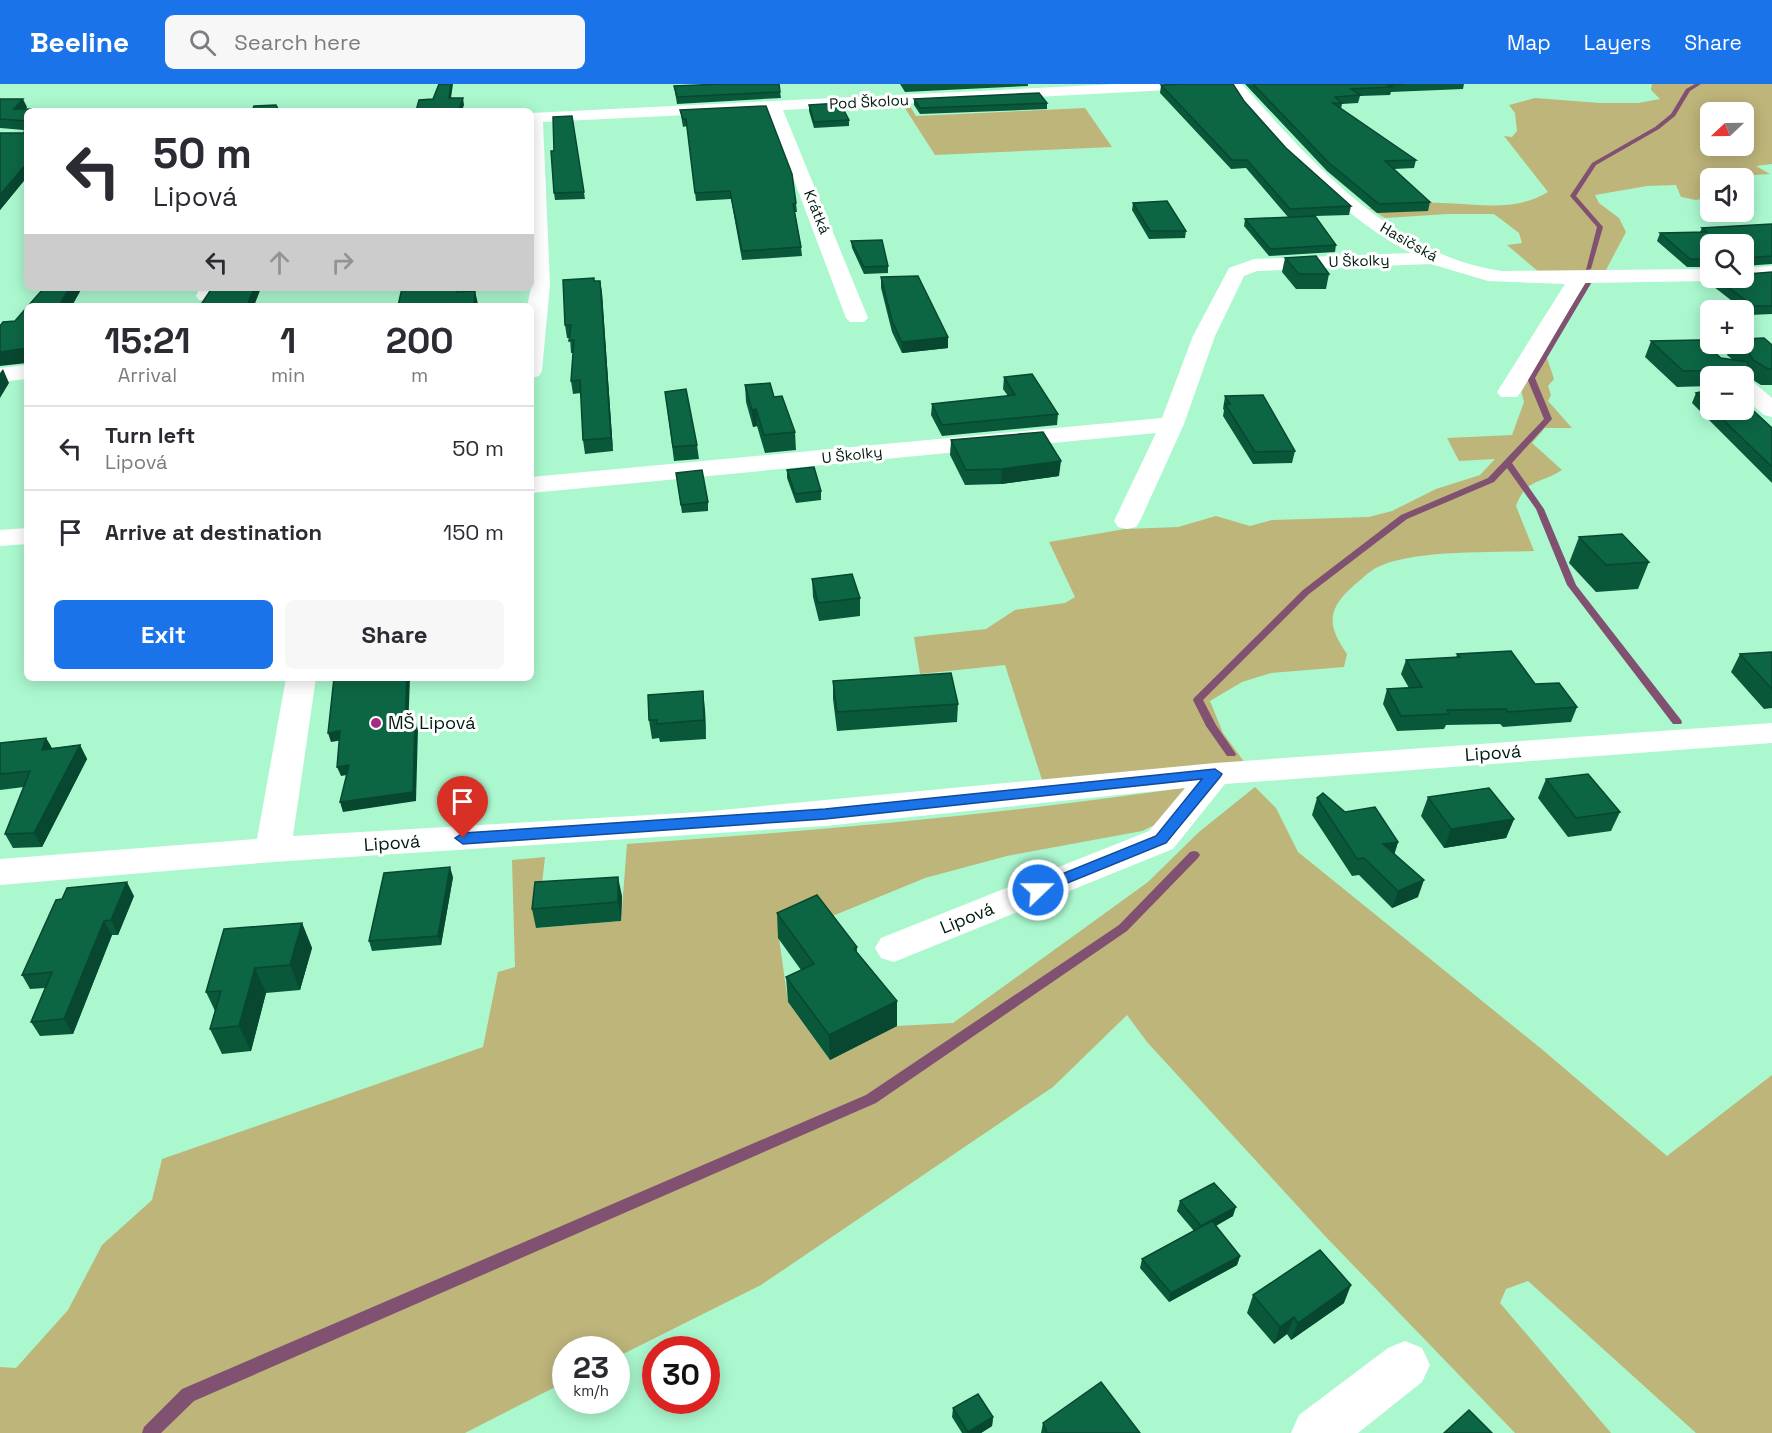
<!DOCTYPE html>
<meta charset="utf-8">
<style>
body{margin:0;font-family:"Space Grotesk",sans-serif;background:#f7f7f7;color:#2b2b33;height:100vh;display:flex;flex-direction:column;font-size:22px;white-space:nowrap}
*{box-sizing:border-box;margin:0}
p{font-size:20px;color:#7c7c81}
.icon{flex:none;width:33px;height:33px;fill:none;stroke:currentColor;stroke-width:2;stroke-linecap:round;stroke-linejoin:round}
.map{position:relative;flex:1;overflow:hidden}
.details{position:absolute;left:24px;top:219px;width:510px;height:378px;display:flex;flex-direction:column;background:#fff;border-radius:9px;box-shadow:0 3px 15px #0003}
.details>*{flex:none}
.guide{position:absolute;left:24px;top:24px;width:510px;height:183px;border-radius:9px;box-shadow:0 3px 15px #0003;background:#fff;color:#2b2b33;overflow:hidden}
.needle{width:39px;rotate:248deg}
.buttons{position:absolute;left:1700px;top:18px;display:grid;gap:12px}
.buttons a{display:grid;place-items:center;width:54px;height:54px;border-radius:9px;background:#fff;box-shadow:0 3px 15px #0003;font-size:30px}
.speed{position:absolute;left:552px;top:1252px;display:flex;gap:12px;font-size:30px;font-weight:700;text-align:center}
.speed>*{display:grid;place-content:center;width:78px;height:78px;border-radius:50%;background:#fff;box-shadow:0 3px 15px #0003;line-height:1}
.speed small{font-size:15px;font-weight:400}
.speed .limit{border:9px solid #d22;background:#fff;color:#111}
.pin{position:absolute;display:grid;place-items:center;width:51px;height:51px;color:#fff;margin:-62px -26px;border-radius:50% 50% 50% 0;rotate:-45deg;box-shadow:0 0 6px #0007}
.pin .icon{rotate:45deg}
.me{position:absolute;width:66px;margin:-33px;rotate:68deg;stroke-linejoin:round;filter:drop-shadow(0 0 4px #0008)}
.turn{display:flex;align-items:center;gap:21px;height:126px;padding:0 30px;font-size:27px}
.turn .icon{width:78px;height:78px;stroke-width:2.5}
.turn b{display:block;font-size:42px;line-height:51px}
.lanes{display:flex;align-items:center;height:57px;padding:0 30px;background:#0003;justify-content:center;gap:30px;direction:ltr}
.lanes .off{opacity:.35}
.eta{display:flex;justify-content:space-evenly;align-items:center;height:102px;text-align:center}
.eta b{font-size:36px;font-weight:800;line-height:42px}
.button{display:flex;gap:12px;margin-top:auto;padding:12px 30px}
.button a{flex:1;height:69px;border-radius:9px;background:#1a73e8;color:#fff;font-size:24px;font-weight:800;line-height:69px;text-align:center}
.button a+a{background:#f7f7f7;color:#2b2b33}
ul{padding:0;list-style:none}
li{display:flex;align-items:center;gap:18px;height:84px;padding:0 30px;border-top:2px solid #e1e1e2}
li div{flex:1}
li b{display:block;font-size:22px}
li em{font-style:normal}
header{display:flex;align-items:center;gap:36px;box-sizing:border-box;height:84px;padding:0 30px;background:#1a73e8;color:#fff}
header strong{font-size:28px}
nav{display:flex;gap:33px;margin-inline-start:auto;font-size:21px}
.search{width:420px;height:54px;background:#f7f7f7;display:flex;align-items:center;gap:15px;box-sizing:border-box;padding:0 21px;border-radius:9px;color:#7c7c81;font-size:22px}
.map>svg:first-child{display:block}
.green{fill:#beb57b;fill-rule:evenodd}
.lines{fill:none;stroke-linecap:round;stroke-linejoin:round}
.stream{fill:#815172;fill-rule:evenodd}
.minor{fill:#fff;fill-rule:evenodd}
.wall{fill:#0a583a}
.shaded-wall{fill:#084730}
.building{fill:#0c6644;stroke:#084730;stroke-width:1.5}
.route{fill:#1a73e8;stroke:#114b97;stroke-width:1.5}
.poi-dot{fill:#a42d84;stroke:#fff;stroke-width:2}
.labels{text-anchor:middle;stroke-width:6;stroke-linejoin:round;paint-order:stroke}
.far-street-label{font-size:15px;fill:#001c0e;stroke:#fff}
.poi-label{font-size:18px;fill:#001c0e;stroke:#fff;text-anchor:start}
.street-label{font-size:18px;fill:#001c0e;stroke:#fff}
</style>
<header>
<strong>Beeline</strong>
<div class="search"><svg class="icon" aria-label="search" viewBox="0 0 24 24"><circle cx="10" cy="10" r="6"/><path d="M15 15l6 6"/></svg>Search here</div>
<nav><a>Map</a><a>Layers</a><a>Share</a></nav>
</header>
<div class="map">
<svg width="1772" height="1349" viewBox="0 0 1772 1349">
<rect width="100%" height="100%" fill="#abf8cf"/>
<!-- green -->
<g class="green">
<path d="M1652,0H1772V80L1756,82L1770,90L1710,94V113L1696,116L1681,113L1676,101L1647,102L1595,111L1599,119L1619,134L1626,148L1606,186L1540,189L1507,161L1522,159L1519,149L1494,130H1448L1385,134L1369,124C1387,122 1406,119 1425,119C1466,117 1510,131 1548,108L1504,52L1512,53L1517,47L1515,29L1509,21L1535,14L1600,19H1638L1660,15L1651,6ZM1710,28H1743V62H1710Z"/>
<polygon points="907,17 916,32 1085,24 1112,63 935,71 901,18"/>
<path d="M1539,274H1547L1554,295L1548,302L1551,311L1548,317L1572,344H1545L1532,359L1562,386C1541,400 1526,394 1516,422L1534,467C1492,469 1409,465 1374,485C1365,491 1357,499 1349,506C1325,529 1330,545 1347,570L1344,583L1271,589L1242,598L1210,617L1223,649L1248,683L1043,699L1005,581L920,590L914,553L986,545L1015,526L1065,519L1075,513L1049,458L1125,445L1178,443L1216,432L1250,442L1272,436L1369,433L1392,427L1436,405L1480,391L1495,375L1459,377L1447,354L1512,351L1524,318L1521,306Z"/>
<path d="M1190,703L1165,736L1142,747L1007,772L925,794L779,854L788,918L830,976L897,942L953,939L1148,798L1199,748L1255,703L1276,724L1298,768L1544,967L1667,1072L1772,991V1349H1696L1528,1197L1506,1205L1500,1219L1611,1349H1515L1325,1152L1147,958L1127,931L1053,1003L761,1201L617,1273L616,1266H566L565,1298L465,1349H0V1283L16,1284L68,1226L102,1161L152,1116L162,1075L483,963L498,888L515,883L512,776L545,773L537,844L621,837L627,760C815,747 1003,730 1190,703Z"/>
</g>
<g class="lines">
<!-- stream -->
<g class="stream">
<polygon points="1695,0 1701,0 1690,7 1675,32 1659,45 1596,81 1576,112 1603,143 1591,185 1586,186 1597,143 1570,112 1592,79 1655,43 1671,30 1686,5"/>
<polygon points="1588,195 1593,196 1535,294 1552,335 1512,379 1544,425 1576,501 1681,636 1682,638 1681,640 1673,640 1567,501 1536,425 1507,384 1494,398 1407,435 1309,510 1203,616 1216,641 1236,670 1235,672 1227,672 1206,642 1193,616 1194,614 1303,506 1401,431 1488,394 1544,335 1527,294"/>
<polygon points="1194,767 1198,768 1200,771 1198,774 1127,847 876,1019 194,1317 161,1349 142,1349 144,1343 182,1305 866,1011 1119,841 1190,768"/>
</g>
<!-- minor -->
<g class="minor">
<polygon points="1117,0 1214,0 1207,4 783,26 868,234 864,238 850,238 846,234 768,27 543,38 550,200 542,287 539,292 531,294 531,222 527,222 531,204 531,29"/>
<path d="M1227,0H1242C1311,77 1393,172 1502,187L1710,185V194H1718L1710,197L1585,199L1521,308L1517,313H1501L1497,308L1565,200L1488,197L1431,180L1257,187L1244,192L1215,252L1184,340L1140,437L1136,443L1127,445L1118,443L1114,437L1156,349L531,409V393L1162,334L1193,252L1229,184L1254,175L1411,169C1345,135 1269,60 1227,0Z"/>
<polygon points="1772,182 1772,194 1743,196 1735,194 1743,194 1743,184"/>
<polygon points="200,204 220,204 213,216 199,216 196,212"/>
<polygon points="27,281 27,295 0,298 0,284"/>
<polygon points="1743,294 1751,296 1772,314 1772,333 1764,331 1743,313"/>
<polygon points="27,444 27,460 0,462 0,446"/>
<polygon points="286,594 316,594 293,752 700,728 1215,679 1772,639 1772,659 1225,700 1173,765 894,878 881,874 875,864 881,854 1149,747 1185,704 825,742 273,778 0,801 0,775 257,755"/>
<polygon points="1405,1257 1422,1264 1430,1281 1422,1298 1358,1349 1291,1349 1299,1331 1388,1264"/>
</g>
</g>
<!-- wall -->
<g class="wall">
<polygon points="900,0 1028,0 1028,2 905,8"/>
<polygon points="1245,0 1464,0 1463,5 1391,8 1390,11 1360,12 1358,19 1342,20 1341,25 1416,76 1414,84 1394,85 1430,118 1428,127 1377,129 1327,87"/>
<polygon points="1161,1 1244,17 1286,64 1351,122 1349,131 1315,132 1336,161 1335,168 1269,172 1244,142 1245,135 1288,133 1246,84 1231,85 1160,9"/>
<polygon points="674,2 780,8 781,14 677,20"/>
<polygon points="0,15 27,23 25,25 27,93 0,126 0,49 24,49 24,46 0,44"/>
<polygon points="914,15 1047,19 1047,25 920,30 914,21"/>
<polygon points="809,21 849,36 849,42 814,44 809,27"/>
<polygon points="680,26 796,119 797,128 795,128 801,163 802,172 742,176 731,115 696,117 687,42 683,43"/>
<polygon points="572,32 585,115 555,116 554,109 554,67"/>
<polygon points="1133,119 1186,147 1185,154 1149,155 1132,126"/>
<polygon points="1772,140 1772,180 1744,182 1743,186 1743,160 1710,160 1710,183 1687,183 1657,157 1660,149 1700,148 1702,144"/>
<polygon points="851,157 888,182 888,189 864,190 852,164"/>
<polygon points="1285,174 1329,190 1326,205 1296,205 1282,188"/>
<polygon points="1772,188 1772,230 1750,231 1709,199 1711,194 1743,194 1747,190"/>
<polygon points="881,193 948,264 902,269 892,248 881,204"/>
<polygon points="595,197 600,197 602,209 613,367 585,370 583,356 581,309 573,310 571,297 573,269 571,269 570,254 567,254 565,241"/>
<polygon points="1651,257 1721,274 1733,276 1727,271 1731,260 1772,261 1772,301 1761,301 1745,291 1743,296 1743,292 1710,292 1710,302 1677,303 1645,273"/>
<polygon points="1004,293 1058,330 1057,341 942,352 931,331 932,320 1008,312 1003,305"/>
<polygon points="745,301 774,313 795,348 796,366 765,369 757,342 753,343 746,318"/>
<polygon points="1710,306 1710,326 1743,326 1772,344 1772,399 1692,319 1696,309"/>
<polygon points="1225,312 1295,367 1292,379 1253,380 1223,332 1224,326 1223,325"/>
<polygon points="667,322 697,361 699,375 674,377"/>
<polygon points="951,356 1059,392 1001,400 965,401 950,371"/>
<polygon points="787,386 821,407 821,416 796,419 787,394"/>
<polygon points="676,389 708,418 708,427 682,429"/>
<polygon points="1579,453 1649,478 1638,505 1596,508 1569,479"/>
<polygon points="812,495 860,514 860,532 819,537 813,513"/>
<polygon points="1772,568 1772,624 1764,625 1731,588 1740,570"/>
<polygon points="1457,570 1535,600 1577,623 1571,638 1503,643 1500,640 1446,641 1444,645 1397,647 1383,620 1387,605 1409,604 1401,590 1406,576 1456,574"/>
<polygon points="833,597 958,620 957,638 837,647 833,615"/>
<polygon points="705,626 706,655 660,658 659,654 652,655 649,636"/>
<polygon points="46,654 52,664 80,661 87,675 42,763 13,764 5,750 24,703 0,706 0,659"/>
<polygon points="1546,695 1620,728 1611,747 1568,753 1538,714"/>
<polygon points="1428,713 1514,735 1506,754 1444,764 1421,732"/>
<polygon points="1317,714 1345,728 1398,758 1394,770 1418,813 1392,824 1359,791 1352,792 1312,731"/>
<polygon points="453,793 441,861 372,867 369,857"/>
<polygon points="134,812 118,851 112,851 73,950 40,952 31,938 45,904 30,905 22,891"/>
<polygon points="622,812 621,837 536,844 532,825"/>
<polygon points="777,829 857,863 857,868 897,917 897,942 830,976 788,918 786,893 801,886 778,854"/>
<polygon points="302,839 312,864 300,906 266,909 251,967 222,970 210,945 215,927 206,908"/>
<polygon points="1180,1117 1233,1132 1216,1142 1240,1172 1237,1181 1169,1218 1140,1184 1142,1175 1194,1147 1177,1127"/>
<polygon points="1253,1211 1344,1219 1291,1256 1287,1250 1274,1260 1247,1229"/>
<polygon points="953,1324 993,1333 992,1342 981,1349 962,1349 952,1333"/>
<polygon points="1043,1339 1140,1349 1041,1349"/>
</g>
<!-- shaded-wall -->
<g class="shaded-wall">
<polygon points="451,0 453,0 450,21 449,14"/>
<polygon points="463,14 464,21 462,27 458,27"/>
<polygon points="23,15 27,23 17,34 14,25"/>
<polygon points="27,79 27,93 0,126 0,111"/>
<polygon points="600,197 602,209 613,367 611,354"/>
<polygon points="69,204 82,204 72,222 59,222"/>
<polygon points="254,204 261,204 254,222 247,222"/>
<polygon points="475,207 478,220 478,222 474,222"/>
<polygon points="948,253 948,264 902,269 902,258"/>
<polygon points="27,264 27,279 0,282 0,268"/>
<polygon points="3,285 9,299 0,314 0,289"/>
<polygon points="756,325 757,342 753,343 752,326"/>
<polygon points="1061,377 1059,392 1001,400 1002,385"/>
<polygon points="407,594 410,594 408,647 405,637"/>
<polygon points="703,607 705,626 706,655 704,636"/>
<polygon points="415,636 418,645 416,717 343,728 340,718"/>
<polygon points="340,647 343,656 331,658 328,649"/>
<polygon points="46,654 54,668 42,666"/>
<polygon points="80,661 87,675 42,763 34,749"/>
<polygon points="349,681 352,690 341,692 337,683"/>
<polygon points="1514,735 1506,754 1444,764 1451,745"/>
<polygon points="1398,758 1393,775 1383,760"/>
<polygon points="450,783 453,793 441,861 438,852"/>
<polygon points="618,793 622,812 621,837 618,818"/>
<polygon points="1424,796 1418,813 1392,824 1398,807"/>
<polygon points="127,798 134,812 118,851 111,836"/>
<polygon points="104,837 112,851 73,950 64,935"/>
<polygon points="302,839 312,864 300,906 290,881"/>
<polygon points="255,884 266,909 251,967 239,942"/>
<polygon points="897,917 897,942 830,976 829,951"/>
<polygon points="1236,1123 1233,1132 1198,1151 1201,1142"/>
<polygon points="1240,1172 1237,1181 1169,1218 1171,1209"/>
<polygon points="1351,1201 1344,1219 1291,1256 1298,1239"/>
<polygon points="1294,1233 1287,1250 1274,1260 1280,1243"/>
<polygon points="993,1333 992,1342 981,1349 968,1349"/>
</g>
<!-- building -->
<g class="building">
<polygon points="439,0 451,0 449,14 463,14 458,27 416,27 419,16 433,15"/>
<polygon points="723,0 779,0 780,8 677,13 674,2"/>
<polygon points="1184,0 1233,0 1244,17 1286,64 1351,122 1290,125 1247,76 1232,76 1161,1"/>
<polygon points="1253,0 1403,0 1388,1 1392,3 1351,5 1360,11 1335,13 1342,19 1333,19 1416,76 1385,77 1430,118 1379,120 1329,79"/>
<polygon points="1039,9 1047,19 920,24 914,15"/>
<polygon points="0,15 23,15 14,25 32,25 32,27 27,27 27,79 0,111 0,49 24,49 26,37 0,35"/>
<polygon points="840,19 849,36 814,38 809,21"/>
<polygon points="276,21 279,27 252,27 254,22"/>
<polygon points="766,22 792,90 796,119 793,120 801,163 742,167 730,107 695,109 686,35 683,35 680,26"/>
<polygon points="572,32 584,108 554,109 551,67 554,67 553,33"/>
<polygon points="1167,117 1186,147 1150,147 1133,119"/>
<polygon points="1315,132 1336,161 1270,165 1245,135"/>
<polygon points="1772,140 1772,172 1746,174 1744,183 1743,184 1743,160 1710,160 1710,175 1690,175 1660,149 1707,148 1702,144"/>
<polygon points="882,156 888,182 864,183 851,157"/>
<polygon points="1316,172 1329,190 1299,190 1285,174"/>
<polygon points="1743,188 1747,190 1772,188 1772,222 1754,222 1715,194 1743,194"/>
<polygon points="918,192 948,253 902,258 892,237 881,193"/>
<polygon points="594,194 594,197 600,197 611,354 583,356 580,296 571,297 574,256 569,257 571,241 565,241 563,196"/>
<polygon points="44,204 69,204 59,222 28,222"/>
<polygon points="212,204 254,204 247,222 200,222"/>
<polygon points="402,204 458,204 457,208 475,207 474,222 398,222"/>
<polygon points="27,223 27,264 0,268 0,242 3,238 15,237"/>
<polygon points="1764,254 1772,261 1772,285 1768,285 1753,276 1748,267 1739,260 1743,260 1743,255"/>
<polygon points="1700,256 1721,274 1748,278 1748,286 1683,287 1651,257"/>
<polygon points="1032,290 1058,330 942,341 932,320 1015,311 1004,293"/>
<polygon points="770,299 774,313 782,312 795,348 764,351 756,325 752,326 745,301"/>
<polygon points="686,305 697,361 673,363 665,308"/>
<polygon points="1710,306 1710,322 1696,309"/>
<polygon points="1263,311 1295,367 1255,368 1225,320 1230,320 1225,312"/>
<polygon points="1743,317 1772,344 1772,383 1713,326 1743,326"/>
<polygon points="1043,348 1061,377 1002,385 966,386 951,356"/>
<polygon points="814,383 821,407 795,410 787,386"/>
<polygon points="702,386 708,418 681,421 676,389"/>
<polygon points="1622,450 1649,478 1606,481 1579,453"/>
<polygon points="852,490 860,514 818,519 812,495"/>
<polygon points="1511,567 1535,600 1559,599 1577,623 1508,628 1506,625 1447,626 1449,630 1401,632 1387,605 1422,603 1406,576 1460,573 1457,570"/>
<polygon points="1772,568 1772,605 1740,570"/>
<polygon points="951,589 958,620 837,628 833,597"/>
<polygon points="334,594 407,594 405,637 415,636 413,708 340,718 349,681 337,683 340,647 328,649"/>
<polygon points="703,607 704,636 657,640 657,636 649,636 648,611"/>
<polygon points="46,654 42,666 80,661 34,749 5,750 30,687 0,690 0,659"/>
<polygon points="1588,690 1620,728 1576,734 1546,695"/>
<polygon points="1489,704 1514,735 1451,745 1428,713"/>
<polygon points="1323,709 1345,728 1375,723 1398,758 1383,760 1424,796 1398,807 1364,774 1357,775 1317,714"/>
<polygon points="450,783 438,852 369,857 384,789"/>
<polygon points="618,793 618,818 532,825 535,798"/>
<polygon points="127,798 111,836 104,837 64,935 31,938 52,888 22,891 56,816 62,815 67,804"/>
<polygon points="817,811 857,863 854,865 897,917 829,951 786,893 814,880 777,829"/>
<polygon points="302,839 290,881 255,884 239,942 210,945 221,907 206,908 224,845"/>
<polygon points="1214,1099 1236,1123 1201,1142 1180,1117"/>
<polygon points="1212,1137 1240,1172 1171,1209 1142,1175"/>
<polygon points="1320,1166 1351,1201 1298,1239 1294,1233 1280,1243 1253,1211"/>
<polygon points="1101,1298 1140,1349 1047,1349 1043,1339"/>
<polygon points="978,1310 993,1333 968,1348 953,1324"/>
<polygon points="1469,1326 1492,1349 1444,1349"/>
</g>
<!-- route -->
<polygon class="route" points="1215,685 1222,690 1220,693 1166,759 1038,811 1032,810 1030,806 1032,802 1156,752 1202,695 825,735 463,760 455,754 463,749 825,725"/>
<!-- markers -->
<circle class="poi-dot" cx="376" cy="639" r="6"/>
<g class="labels">
<!-- far-street labels -->
<g class="far-street-label">
<text transform="translate(869 18) rotate(-3)" y="5">Pod Školou</text>
<text transform="translate(817 128) rotate(68)" y="5">Krátká</text>
<text transform="translate(1409 158) rotate(30)" y="5">Hasičská</text>
<text transform="translate(1359 177) rotate(-2)" y="5">U Školky</text>
<text transform="translate(852 371) rotate(-6)" y="5">U Školky</text>
</g>
<!-- poi labels -->
<g class="poi-label">
<text x="388" y="645">MŠ Lipová</text>
</g>
<!-- street labels -->
<g class="street-label">
<text transform="translate(1493 669) rotate(-4)" y="6">Lipová</text>
<text transform="translate(392 759) rotate(-4)" y="6">Lipová</text>
<text transform="translate(967 834) rotate(-22)" y="6">Lipová</text>
</g>
</g>
</svg>
<div class="buttons">
<a><svg class="needle" viewBox="-14 -14 28 28"><path d="M0-13l5 13h-10z" fill="#e53935"/><path d="M0 13l5-13h-10z" fill="#7c7c81"/></svg></a>
<a><svg class="icon" aria-label="sound" viewBox="0 0 24 24"><path d="M4 9h4l5-4v14l-5-4H4zM17 9q2 3 0 6"/></svg></a>
<a><svg class="icon" aria-label="search" viewBox="0 0 24 24"><circle cx="10" cy="10" r="6"/><path d="M15 15l6 6"/></svg></a>
<a>+</a>
<a>−</a>
</div>
<div class="speed"><div>23<small>km/h</small></div><div class="limit">30</div></div>
<div class="pin" style="left:463px;top:754px;background:#d93025"><svg class="icon" aria-label="arrive" viewBox="0 0 24 24"><path d="M6 21V4h12l-3 4 3 4H6"/></svg></div>
<svg class="me" style="left:1038px;top:806px" viewBox="-20 -20 40 40"><circle r="17" fill="#1a73e8" stroke="#fff" stroke-width="3"/><path d="M0-11L8 9 0 5-8 9z" fill="#fff"/></svg>
<div class="guide">
<div class="turn"><svg class="icon" aria-label="left" viewBox="0 0 24 24"><path d="M17 20v-9H6M10 6l-5 5 5 5"/></svg><div><b>50 m</b>Lipová</div></div>
<div class="lanes"><svg class="icon" aria-label="left" viewBox="0 0 24 24"><path d="M17 20v-9H6M10 6l-5 5 5 5"/></svg><svg class="icon off" aria-label="ahead" viewBox="0 0 24 24"><path d="M12 20V5M6 11l6-6 6 6"/></svg><svg class="icon off" aria-label="right" viewBox="0 0 24 24"><path d="M7 20v-9h11M14 6l5 5-5 5"/></svg></div>
</div>
<section class="details">
<div class="eta">
<div><b>15:21</b><p>Arrival</p></div>
<div><b>1</b><p>min</p></div>
<div><b>200</b><p>m</p></div>
</div>
<ul>
<li><svg class="icon" aria-label="left" viewBox="0 0 24 24"><path d="M17 20v-9H6M10 6l-5 5 5 5"/></svg><div><b>Turn left</b><p>Lipová</p></div><em>50 m</em></li>
<li><svg class="icon" aria-label="arrive" viewBox="0 0 24 24"><path d="M6 21V4h12l-3 4 3 4H6"/></svg><div><b>Arrive at destination</b></div><em>150 m</em></li>
</ul>
<div class="button"><a>Exit</a><a>Share</a></div>
</section>
</div>
